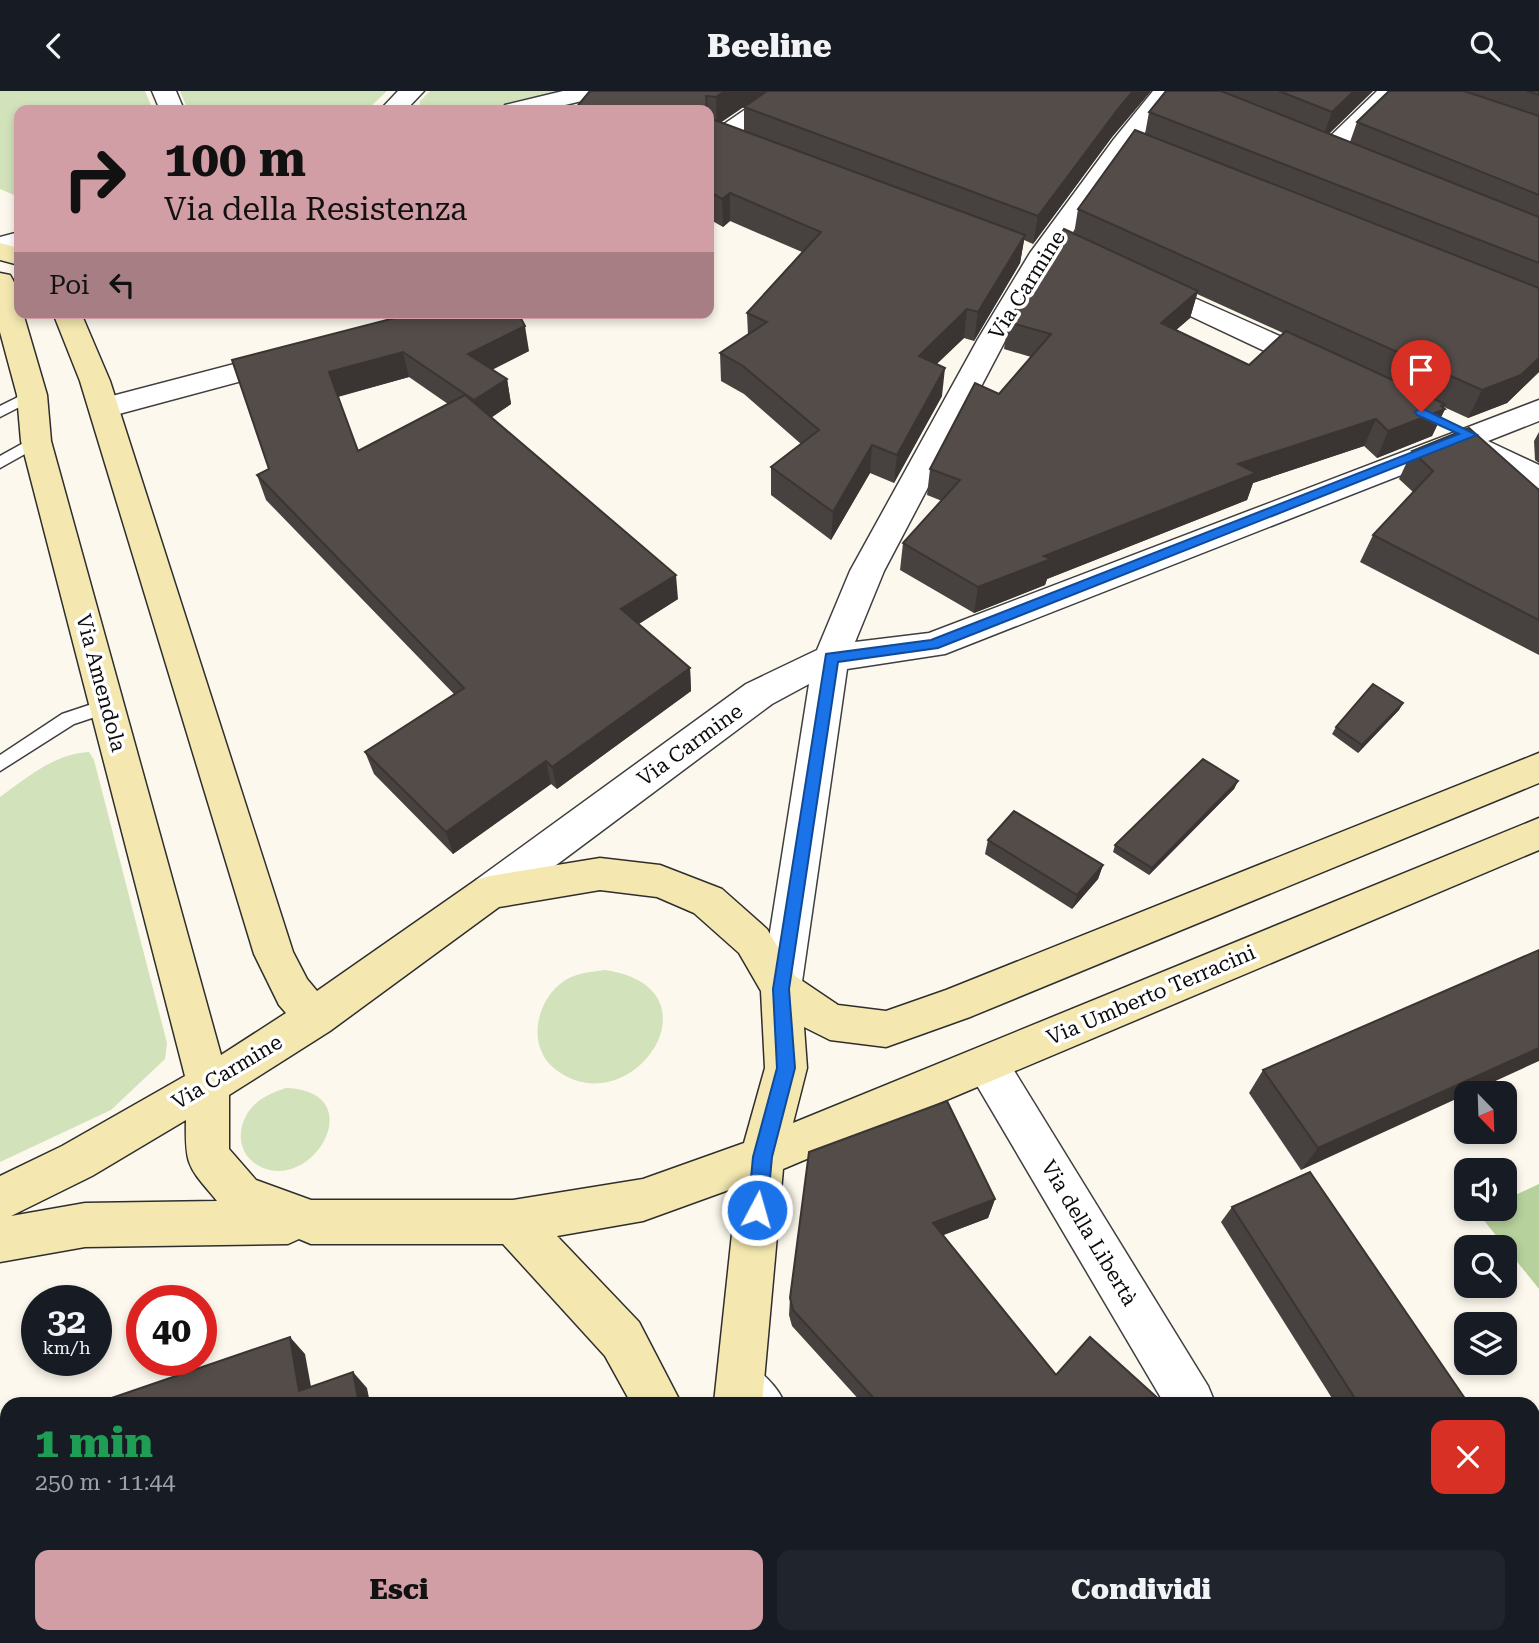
<!DOCTYPE html>
<html lang="it">
<meta charset="utf-8">
<style>
body{margin:0;font-family:"Roboto Serif",serif;background:#20242c;color:#f1f3f6;height:100vh;display:flex;flex-direction:column;font-size:26px;white-space:nowrap}
*{box-sizing:border-box;margin:0}
p{font-size:23px;color:#9ea1a6}
.icon{flex:none;width:38px;height:38px;fill:none;stroke:currentColor;stroke-width:2;stroke-linecap:round;stroke-linejoin:round}
.map{position:relative;flex:1;overflow:hidden}
.sheet{position:absolute;left:0px;top:1306px;width:1540px;height:247px;display:flex;flex-direction:column;background:#171b24;border-radius:21px 21px 0 0;box-shadow:0 4px 10px #0003}
.sheet>*{flex:none}
.hud{position:absolute;left:14px;top:14px;width:700px;height:214px;border-radius:14px;box-shadow:0 4px 10px #0003;background:#d19ea5;color:#111;overflow:hidden}
.needle{width:46px;rotate:157deg}
.controls{position:absolute;left:1454px;top:990px;display:grid;gap:14px}
.controls a{display:grid;place-items:center;width:63px;height:63px;border-radius:14px;background:#171b24;box-shadow:0 4px 10px #0003;font-size:35px}
.speed{position:absolute;left:21px;top:1194px;display:flex;gap:14px;font-size:35px;font-weight:700;text-align:center}
.speed>*{display:grid;place-content:center;width:91px;height:91px;border-radius:50%;background:#171b24;box-shadow:0 4px 10px #0003;line-height:1}
.speed small{font-size:18px;font-weight:400}
.speed .limit{border:10px solid #d22;background:#fff;color:#111}
.pin{position:absolute;display:grid;place-items:center;width:60px;height:60px;color:#fff;margin:-72px -30px;border-radius:50% 50% 50% 0;rotate:-45deg;box-shadow:0 0 7px #0007}
.pin .icon{rotate:45deg}
.me{position:absolute;width:77px;margin:-38px;rotate:6deg;stroke-linejoin:round;filter:drop-shadow(0 0 5px #0008)}
.turn{display:flex;align-items:center;gap:24px;height:147px;padding:0 35px;font-size:32px}
.turn .icon{width:91px;height:91px;stroke-width:2.5}
.turn b{display:block;font-size:49px;line-height:60px}
.then{display:flex;align-items:center;height:66px;padding:0 35px;background:#0003;gap:14px;font-size:26px}
.round{display:grid;place-items:center;flex:none;width:74px;height:74px;border-radius:14px;background:#20242c}
.overview{display:flex;align-items:center;justify-content:space-between;height:119px;padding:0 35px}
h1{font-size:42px;font-weight:800;line-height:52px;color:#1e9e55}
.cta{display:flex;gap:14px;margin-top:auto;padding:14px 35px}
.cta a{flex:1;height:80px;border-radius:14px;background:#d19ea5;color:#111;font-size:28px;font-weight:800;line-height:80px;text-align:center}
.cta a+a{background:#20242c;color:#f1f3f6}
header{display:flex;justify-content:space-between;align-items:center;height:91px;padding:0 35px;background:#171b24;font-size:32px;font-weight:800}
.map>svg:first-child{display:block}
.green{fill:#d2e2bb}
.forest{fill:#b7d19c}
.lines{fill:none;stroke-linecap:round;stroke-linejoin:round}
.lane-casing{stroke:#3f3f3f;stroke-width:3}
.street-casing{stroke:#3f3f3f;stroke-width:3}
.secondary-casing{stroke:#2e2e2e;stroke-width:3}
.lane{fill:#fff;fill-rule:evenodd}
.street{fill:#fff;fill-rule:evenodd}
.secondary{fill:#f4e8b0;fill-rule:evenodd}
.wall{fill:#47413f;fill-rule:evenodd}
.shaded-wall{fill:#3a3533}
.building{fill:#534c49;stroke:#3a3533;stroke-width:2}
.route{fill:#1a73e8;stroke:#114b97;stroke-width:2}
.labels{text-anchor:middle;stroke-width:7;stroke-linejoin:round;paint-order:stroke}
.street-label{font-size:21px;fill:#0c0c0c;stroke:#fff}
</style>
<header><svg class="icon" aria-label="back" viewBox="0 0 24 24"><path d="M15 5l-7 7 7 7"/></svg>Beeline<svg class="icon" aria-label="search" viewBox="0 0 24 24"><circle cx="10" cy="10" r="6"/><path d="M15 15l6 6"/></svg></header>
<div class="map">
<svg width="1539" height="1552" viewBox="0 0 1539 1552">
<rect width="100%" height="100%" fill="#fcf8ed"/>
<!-- green -->
<g class="green">
<polygon points="0,0 145,0 153,19 19,19 19,106 0,98"/>
<polygon points="180,0 387,0 367,19 188,19"/>
<polygon points="430,0 559,0 482,19 419,19 420,10"/>
<path d="M89,661L94,669L167,952L165,968L111,1019L0,1071V706C28,686 54,663 89,661Z"/>
<path d="M605,879C727,897 630,1037 555,978C526,955 536,909 564,890C576,882 590,881 605,879Z"/>
<path d="M286,997C370,1000 316,1098 263,1077C237,1066 234,1036 253,1015C262,1006 274,1001 286,997Z"/>
</g>
<!-- forest -->
<polygon class="forest" points="1539,1093 1539,1198 1478,1122 1486,1118 1505,1118 1505,1109"/>
<g class="lines">
<!-- lane casing -->
<g class="lane-casing">
<g id="lane">
<polygon points="32,299 37,301 39,304 37,307 0,326 0,315"/>
<polygon points="36,345 41,346 44,350 41,354 0,377 0,365"/>
<polygon points="107,608 113,610 116,615 113,620 74,633 0,680 0,664 62,623"/>
<path d="M745,1272C760,1278 779,1297 784,1312H756L737,1292L733,1284L737,1276Z"/>
<polygon points="916,1545 953,1545 950,1552 913,1552"/>
</g>
</g>
<!-- street casing -->
<g class="street-casing">
<g id="street">
<polygon points="152,0 176,0 184,19 160,19"/>
<polygon points="398,0 424,0 406,19 380,19"/>
<polygon points="563,0 606,0 603,5 544,19 502,19 505,14"/>
<polygon points="772,0 800,0 729,52 720,55 711,52 709,49 711,42"/>
<polygon points="1153,0 1178,0 1132,58 1053,169 1006,248 884,480 855,551 929,542 1539,309 1539,330 1488,350 1539,374 1539,398 1460,361 945,563 847,578 801,898 795,911 781,916 767,911 761,898 809,593 772,613 504,813 490,817 476,813 471,801 476,789 746,593 817,559 850,480 978,248 1030,162 1114,48"/>
<polygon points="1377,0 1403,0 1336,67 1327,70 1318,67 1314,62 1318,57"/>
<polygon points="19,141 19,157 0,162 0,146"/>
<polygon points="1145,185 1329,267 1334,274 1329,281 1319,283 1309,281 1135,199 1131,193 1135,187"/>
<polygon points="288,259 298,261 303,268 298,275 104,327 93,324 89,317 93,310"/>
<polygon points="987,954 1002,960 1208,1295 1215,1312 1164,1312 972,986 966,973 972,960"/>
<polygon points="1304,1545 1357,1545 1360,1552 1307,1552"/>
</g>
</g>
<!-- secondary casing -->
<g class="secondary-casing">
<g id="secondary">
<polygon points="0,152 19,157 19,174 0,169"/>
<path d="M0,182L10,184C18,196 19,209 19,222H23L47,304L51,350L221,964L286,922L279,914L254,863L80,290L53,222H81L110,290L293,861L307,888L317,900L476,789L490,785L600,767L660,774L722,798L767,838L795,885L838,914L886,920L946,899L1539,662V692L970,926L886,956L830,949L804,936L807,977L793,1032L1539,727V759L783,1078L762,1312H714L737,1096L643,1130L557,1145L639,1231L681,1312H631L605,1265L503,1153H311L299,1148L288,1153L85,1156L0,1171V1085L62,1055L185,985L21,350L17,304L0,241ZM600,799L657,806L694,822L739,862L761,900L765,977L744,1052L643,1088L513,1109H311L256,1089L229,1058V1004L330,940L499,816ZM186,1029C185,1076 188,1075 217,1110L85,1112L11,1125L92,1085Z"/>
<polygon points="666,1545 718,1545 717,1552 665,1552"/>
</g>
</g>
<!-- lane -->
<use href="#lane" class="lane"/>
<!-- street -->
<use href="#street" class="street"/>
<!-- secondary -->
<use href="#secondary" class="secondary"/>
</g>
<!-- wall -->
<g class="wall">
<path d="M591,0H1151L1112,46L1033,153L1024,149L1020,172L974,250L964,247L936,273L942,305L894,392L870,382L831,449L771,404V376L801,353L744,303L721,290L720,262L748,244L747,222L802,161L730,130L723,136L709,128V19H574ZM758,6L744,16V40L720,32Z"/>
<path d="M1166,0H1373L1329,43L1350,51L1357,31L1389,0H1539V281L1507,312L1468,327L1444,316V317L1445,318L1432,345L1377,367L1364,355L1253,392L1247,409L1047,488L1045,494L974,522L900,479L903,452L942,410L927,404L930,378L999,303L1031,266L1004,258L1008,231L1074,143L1078,118L1145,43L1149,21ZM1197,203L1283,242L1249,274L1176,239L1190,227Z"/>
<path d="M414,222L529,260L492,279L507,288L511,313L491,327L678,508L639,533L690,577L691,600L557,698L551,693L453,763L374,683L365,661L454,603L266,409L257,384L269,378ZM409,286L448,313L358,360L338,306Z"/>
<polygon points="1539,341 1539,372 1535,369 1534,350"/>
<polygon points="1412,360 1538,399 1539,397 1539,564 1360,471 1373,444 1413,401 1399,388"/>
<polygon points="1403,612 1399,619 1358,662 1332,643 1336,636"/>
<polygon points="1238,690 1234,698 1149,784 1113,761 1115,754"/>
<polygon points="988,749 1103,774 1098,788 1072,818 985,763"/>
<polygon points="1539,859 1301,1079 1249,1002 1263,979"/>
<polygon points="995,1108 988,1127 943,1144 1056,1284 1163,1312 862,1312 792,1235 789,1224 790,1207"/>
<polygon points="1232,1116 1468,1312 1335,1312 1221,1131"/>
</g>
<!-- shaded-wall -->
<g class="shaded-wall">
<polygon points="725,0 767,0 717,34 716,6"/>
<polygon points="1133,0 1151,0 1112,46 1033,153 1038,125 1118,18"/>
<polygon points="1354,0 1373,0 1322,49 1332,21"/>
<polygon points="730,102 730,130 723,136 722,108"/>
<polygon points="1025,144 1020,172 974,250 978,221"/>
<polygon points="1198,200 1190,227 1154,258 1161,232"/>
<polygon points="967,218 964,247 916,293 919,265"/>
<polygon points="525,235 529,260 473,288 468,263"/>
<polygon points="403,261 409,286 336,306 329,281"/>
<polygon points="1539,267 1539,281 1507,312 1468,327 1482,299"/>
<polygon points="945,277 942,305 894,392 897,364"/>
<polygon points="507,288 511,313 479,334 474,309"/>
<polygon points="1445,313 1443,319 1445,318 1432,345 1377,367 1388,340"/>
<polygon points="1376,328 1364,355 1253,392 1247,409 1047,488 1045,494 974,522 978,496 1238,373"/>
<polygon points="872,354 870,382 831,449 833,421"/>
<polygon points="676,484 678,508 624,542 621,518"/>
<polygon points="690,577 691,600 557,698 552,676"/>
<polygon points="1403,612 1399,619 1358,662 1362,654"/>
<polygon points="546,670 551,693 453,763 446,741"/>
<polygon points="1238,690 1234,698 1149,784 1152,777"/>
<polygon points="1103,774 1098,788 1072,818 1077,804"/>
<polygon points="1539,957 1539,970 1301,1079 1318,1057"/>
<polygon points="995,1108 988,1127 928,1150 933,1132"/>
<polygon points="290,1246 305,1263 314,1312 299,1300"/>
<polygon points="353,1281 367,1297 370,1312 359,1312"/>
<polygon points="405,1545 417,1545 418,1552 406,1552"/>
</g>
<!-- building -->
<g class="building">
<polygon points="591,0 725,0 716,6 706,5 707,19 574,19 589,1"/>
<polygon points="767,0 1133,0 1118,18 1038,125 744,16"/>
<polygon points="1166,0 1221,0 1539,126 1539,172 1149,21"/>
<polygon points="1279,0 1354,0 1332,21"/>
<polygon points="1389,0 1464,0 1539,25 1539,104 1357,31"/>
<polygon points="1527,0 1539,0 1539,4"/>
<polygon points="709,27 1025,144 978,221 967,218 919,265 945,277 897,364 872,354 833,421 771,376 819,339 743,275 720,262 767,231 747,222 821,141 730,102 722,108 709,100"/>
<polygon points="1135,39 1539,197 1539,267 1521,284 1482,299 1078,118"/>
<polygon points="1064,138 1198,200 1161,232 1249,274 1286,240 1445,313 1441,315 1445,318 1388,340 1376,328 1238,373 1256,382 1044,465 1051,468 978,496 903,452 960,389 930,378 975,292 999,303 1051,243 1008,231"/>
<polygon points="414,222 518,222 525,235 468,263 507,288 474,309 403,261 329,281 358,360 465,304 676,484 621,518 690,577 552,676 546,670 446,741 365,661 464,597 257,384 269,378 232,269"/>
<polygon points="1469,337 1539,399 1539,529 1373,444 1433,380 1412,360"/>
<polygon points="1373,593 1403,612 1362,654 1336,636"/>
<polygon points="1203,668 1238,690 1152,777 1115,754"/>
<polygon points="1014,720 1103,774 1077,804 988,749"/>
<polygon points="1539,859 1539,957 1318,1057 1263,979"/>
<polygon points="947,1010 995,1108 933,1132 1056,1284 1090,1246 1163,1312 878,1312 793,1219 790,1207 809,1061"/>
<polygon points="1310,1081 1468,1312 1358,1312 1232,1116"/>
<polygon points="290,1246 299,1300 353,1281 359,1312 97,1312"/>
<polygon points="7,1344 7,1545 405,1545 406,1552 0,1552 0,1346"/>
<polygon points="1533,1407 1539,1416 1539,1457 1533,1460"/>
<polygon points="1175,1545 1276,1545 1279,1552 1162,1552"/>
</g>
<!-- route -->
<polygon class="route" points="1421,317 1477,344 938,557 838,571 789,898 795,977 772,1066 767,1119 764,1126 757,1128 751,1126 748,1119 753,1066 777,977 773,898 826,563 931,549 1459,343 1417,324 1415,321"/>
<g class="labels">
<!-- street labels -->
<g class="street-label">
<text transform="translate(1027 194) rotate(-58)" y="7">Via Carmine</text>
<text transform="translate(101 592) rotate(75)" y="7">Via Amendola</text>
<text transform="translate(690 654) rotate(-36)" y="7">Via Carmine</text>
<text transform="translate(1151 904) rotate(-23)" y="7">Via Umberto Terracini</text>
<text transform="translate(227 981) rotate(-31)" y="7">Via Carmine</text>
<text transform="translate(1089 1142) rotate(59)" y="7">Via della Libertà</text>
</g>
</g>
</svg>
<div class="controls">
<a><svg class="needle" viewBox="-14 -14 28 28"><path d="M0-13l5 13h-10z" fill="#e53935"/><path d="M0 13l5-13h-10z" fill="#9ea1a6"/></svg></a>
<a><svg class="icon" aria-label="sound" viewBox="0 0 24 24"><path d="M4 9h4l5-4v14l-5-4H4zM17 9q2 3 0 6"/></svg></a>
<a><svg class="icon" aria-label="search" viewBox="0 0 24 24"><circle cx="10" cy="10" r="6"/><path d="M15 15l6 6"/></svg></a>
<a><svg class="icon" aria-label="layers" viewBox="0 0 24 24"><path d="M12 4l9 5-9 5-9-5zM3 14l9 5 9-5"/></svg></a>
</div>
<div class="speed"><div>32<small>km/h</small></div><div class="limit">40</div></div>
<div class="pin" style="left:1421px;top:321px;background:#d93025"><svg class="icon" aria-label="arrive" viewBox="0 0 24 24"><path d="M6 21V4h12l-3 4 3 4H6"/></svg></div>
<svg class="me" style="left:757px;top:1119px" viewBox="-20 -20 40 40"><circle r="17" fill="#1a73e8" stroke="#fff" stroke-width="3"/><path d="M0-11L8 9 0 5-8 9z" fill="#fff"/></svg>
<div class="hud">
<div class="turn"><svg class="icon" aria-label="right" viewBox="0 0 24 24"><path d="M7 20v-9h11M14 6l5 5-5 5"/></svg><div><b>100 m</b>Via della Resistenza</div></div>
<div class="then">Poi<svg class="icon" aria-label="left" viewBox="0 0 24 24"><path d="M17 20v-9H6M10 6l-5 5 5 5"/></svg></div>
</div>
<section class="sheet">
<div class="overview"><div><h1>1 min</h1><p>250 m · 11:44</p></div><a class="round" style="background:#d93025;color:#fff"><svg class="icon" aria-label="close" viewBox="0 0 24 24"><path d="M6 6l12 12M18 6L6 18"/></svg></a></div>
<div class="cta"><a>Esci</a><a>Condividi</a></div>
</section>
</div>
